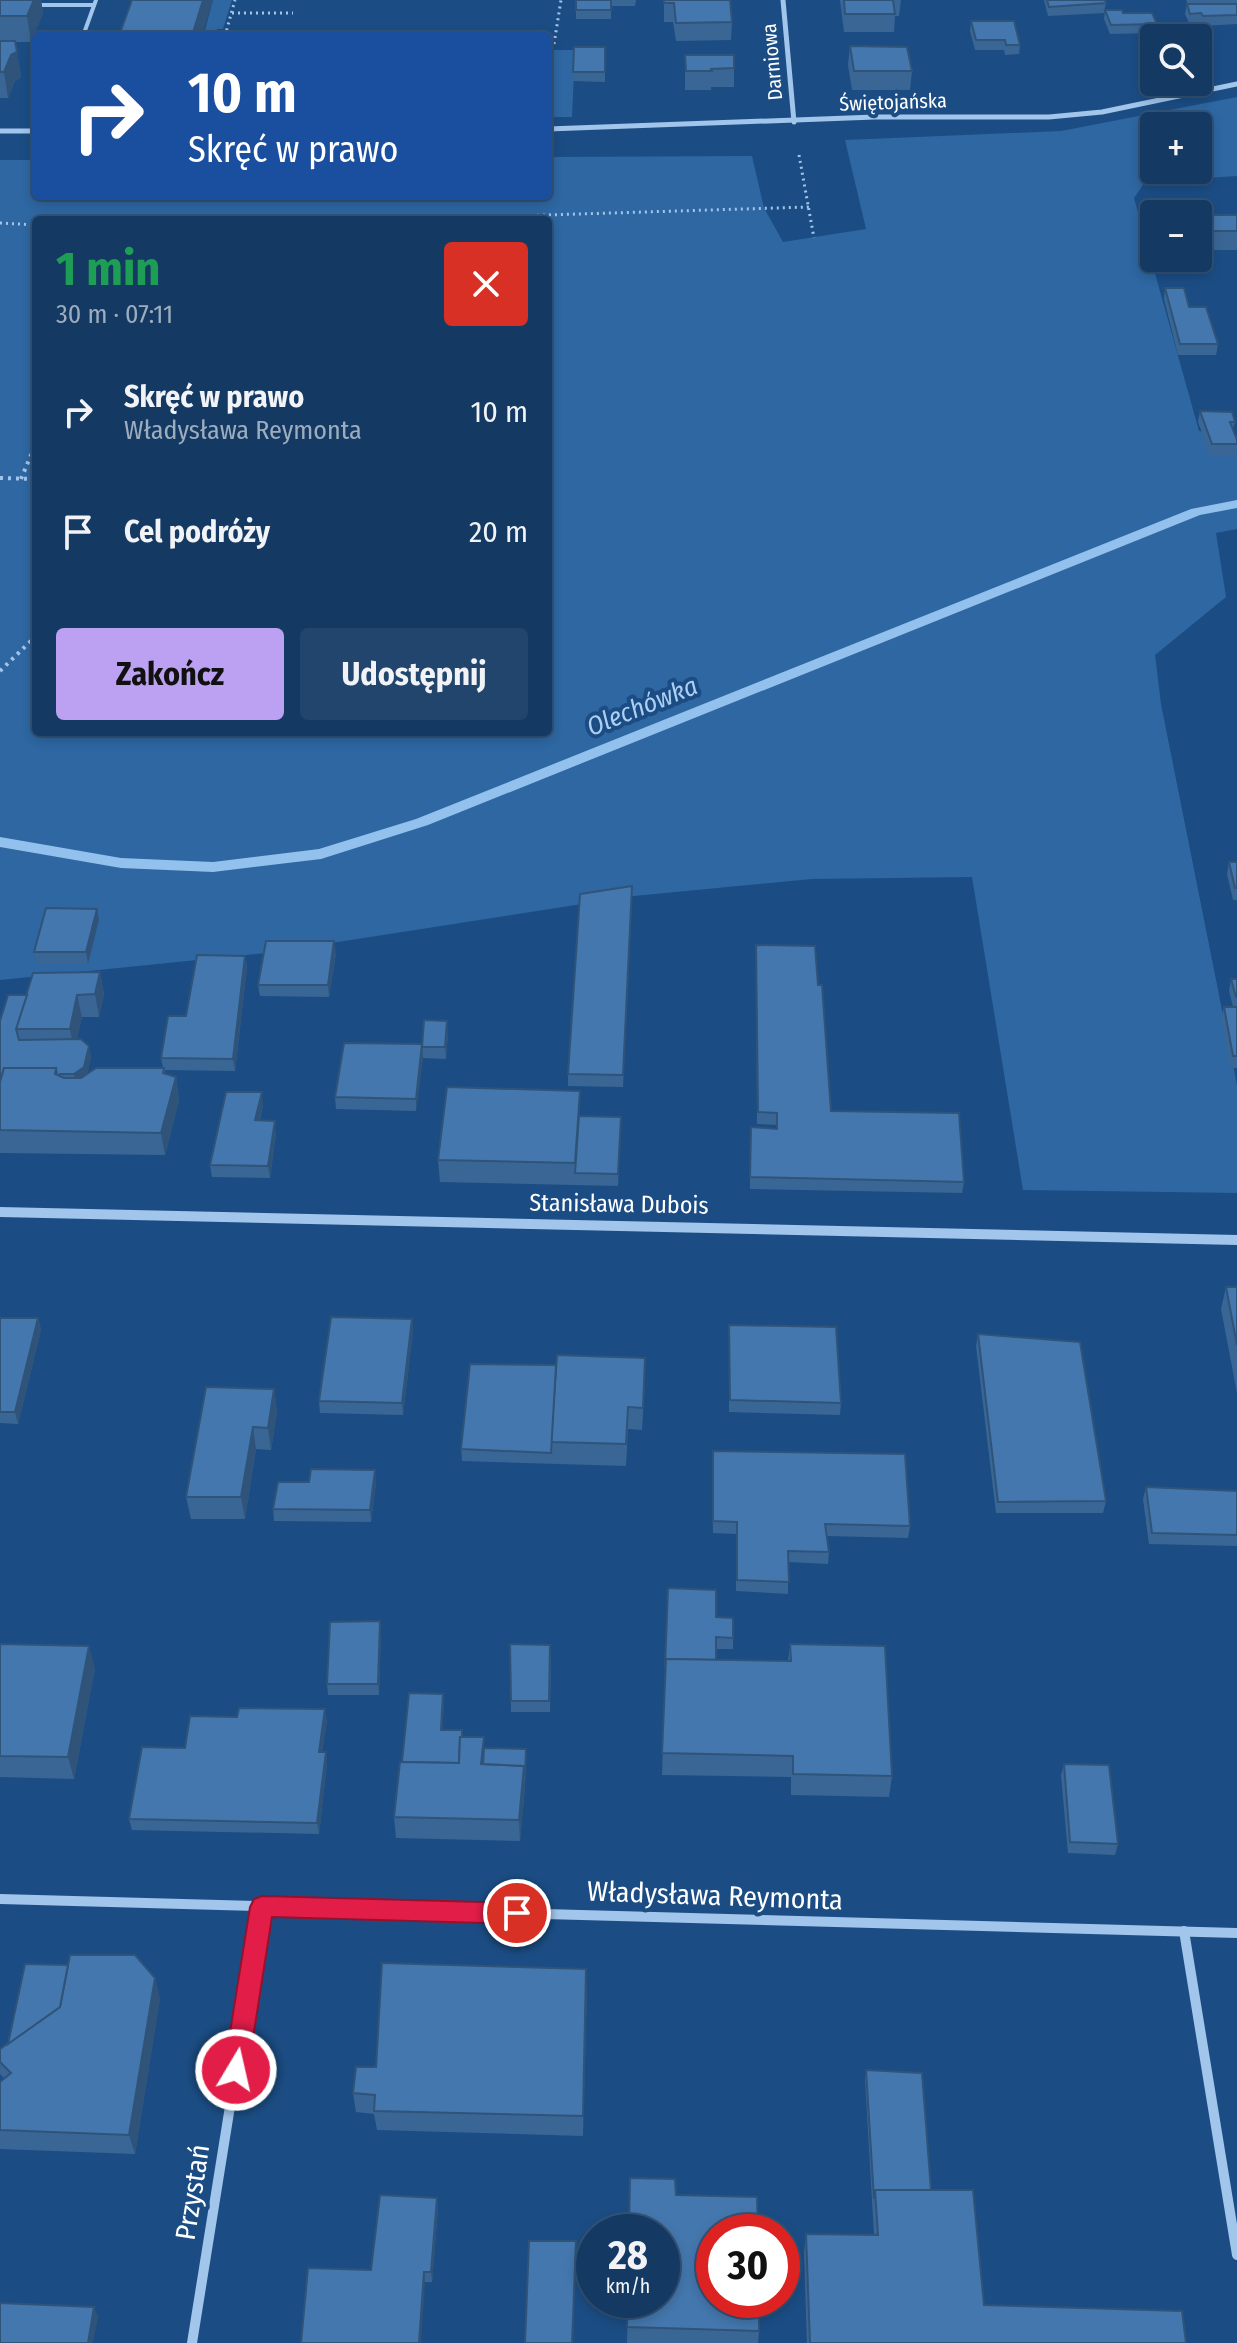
<!DOCTYPE html>
<html lang="pl">
<meta charset="utf-8">
<style>
body{margin:0;font-family:"Fira Sans Condensed",sans-serif;background:#21456c;color:#f1f3f6;height:100vh;display:flex;flex-direction:column;font-size:30px;white-space:nowrap}
*{box-sizing:border-box;margin:0}
p{font-size:26px;color:#9dadbe}
.icon{flex:none;width:44px;height:44px;fill:none;stroke:currentColor;stroke-width:2;stroke-linecap:round;stroke-linejoin:round}
.map{position:relative;flex:1;overflow:hidden}
.panel{position:absolute;left:32px;top:216px;width:520px;height:520px;display:flex;flex-direction:column;background:#143a63;border-radius:8px;box-shadow:0 4px 12px #0003,0 0 0 2px #335478}
.panel>*{flex:none}
.banner{position:absolute;left:32px;top:32px;width:520px;height:168px;border-radius:8px;box-shadow:0 4px 12px #0003,0 0 0 2px #335478;background:#1a4fa0;color:#fff;overflow:hidden}
.fabs{position:absolute;left:1140px;top:24px;display:grid;gap:16px}
.fabs a{display:grid;place-items:center;width:72px;height:72px;border-radius:8px;background:#143a63;box-shadow:0 4px 12px #0003,0 0 0 2px #335478;font-size:40px}
.speed{position:absolute;left:576px;top:2214px;display:flex;gap:16px;font-size:40px;font-weight:700;text-align:center}
.speed>*{display:grid;place-content:center;width:104px;height:104px;border-radius:50%;background:#143a63;box-shadow:0 4px 12px #0003,0 0 0 2px #335478;line-height:1}
.speed small{font-size:20px;font-weight:400}
.speed .limit{border:12px solid #d22;background:#fff;color:#111}
.pin{position:absolute;display:grid;place-items:center;width:68px;height:68px;color:#fff;margin:-34px;border:4px solid #fff;border-radius:50%;box-shadow:0 2px 8px #0007}
.me{position:absolute;width:88px;margin:-44px;rotate:9deg;stroke-linejoin:round;filter:drop-shadow(0 0 6px #0008)}
.turn{display:flex;align-items:center;gap:28px;height:168px;padding:0 24px;font-size:36px}
.turn .icon{width:104px;height:104px;stroke-width:2.5}
.turn b{display:block;font-size:56px;line-height:68px}
.round{display:grid;place-items:center;flex:none;width:84px;height:84px;border-radius:8px;background:#21456c}
.summary{display:flex;align-items:center;justify-content:space-between;height:136px;padding:0 24px}
h1{font-size:48px;font-weight:700;line-height:60px;color:#1e9e55}
.action{display:flex;gap:16px;margin-top:auto;padding:16px 24px}
.action a{flex:1;height:92px;border-radius:8px;background:#bca0f2;color:#111;font-size:32px;font-weight:700;line-height:92px;text-align:center}
.action a+a{background:#21456c;color:#f1f3f6}
ul{padding:0;list-style:none}
li{display:flex;align-items:center;gap:24px;height:120px;padding:0 24px}
li div{flex:1}
li b{display:block;font-size:30px}
li em{font-style:normal}
.map>svg:first-child{display:block}
.green{fill:#2e67a2;fill-rule:evenodd}
.lines{fill:none;stroke-linecap:round;stroke-linejoin:round}
.stream{fill:#93c1ed;fill-rule:evenodd}
.path-far1{stroke:#a1c5eb;stroke-width:3;stroke-dasharray:2 4;stroke-linecap:butt}
.path{stroke:#a1c5eb;stroke-width:4;stroke-dasharray:3 5;stroke-linecap:butt}
.service{stroke:#a1c5eb;stroke-width:4}
.minor-far1{stroke:#a1c5eb;stroke-width:5}
.minor{stroke:#a1c5eb;stroke-width:10}
.tertiary{fill:#a1c5eb;fill-rule:evenodd}
.wall{fill:#3a6695}
.shaded-wall{fill:#305379}
.building{fill:#4477ad;stroke:#305379;stroke-width:2}
.route{fill:#e11d48;stroke:#92132f;stroke-width:2}
.labels{text-anchor:middle;stroke-width:8;stroke-linejoin:round;paint-order:stroke}
.far-street-label{font-size:20px;fill:#fff;stroke:#1b4d84}
.street-label{font-size:24px;fill:#fff;stroke:#1b4d84}
.water-label{font-size:26px;font-style:italic;fill:#accff2;stroke:#1b4d84}
.near-street-label{font-size:28px;fill:#fff;stroke:#1b4d84}
</style>
<div class="map">
<svg width="1237" height="2343" viewBox="0 0 1237 2343">
<rect width="100%" height="100%" fill="#1b4d84"/>
<!-- green -->
<g class="green">
<polygon points="213,0 232,0 223,29 217,29 216,34 204,34"/>
<polygon points="548,50 575,50 572,117 548,117"/>
<path d="M1237,97V176L1145,182L1134,198L1199,431L1237,436V529L1216,533L1226,597L1155,655L1161,704L1237,1085V1193L1023,1190L972,877L812,879L634,896L267,953L0,980V160H36V196H548V157L752,156L764,208L783,242L866,229L845,140L1061,131ZM1154,126H1198V170H1154ZM36,220H548V732H36Z"/>
</g>
<g class="lines">
<!-- stream -->
<polygon class="stream" points="1237,500 1237,508 1200,515 428,825 321,859 213,872 121,868 0,847 0,837 121,858 213,862 319,849 416,819 1191,509"/>
<!-- path-far1 -->
<g class="path-far1">
<polyline points="232,13 293,13"/>
<polyline points="225,36 235,0"/>
<polyline points="554,44 561,0"/>
<polyline points="799,155 814,238"/>
<polyline points="381,220 809,207"/>
<polyline points="0,223 36,225"/>
</g>
<!-- path -->
<g class="path">
<polyline points="0,478 36,479"/>
<polyline points="21,479 36,443"/>
<polyline points="0,671 36,636"/>
</g>
<!-- service -->
<g class="service">
<polyline points="36,5 94,5"/>
<polyline points="83,36 96,0"/>
</g>
<!-- minor-far1 -->
<g class="minor-far1">
<polyline points="783,0 794,122"/>
<polyline points="548,129 875,117 1049,117 1102,112 1237,84"/>
<polyline points="0,131 36,131"/>
</g>
<!-- minor -->
<g class="minor">
<polyline points="0,1899 1237,1933"/>
<polyline points="1184,1931 1237,2255"/>
<polyline points="192,2343 262,1907"/>
</g>
<!-- tertiary -->
<polygon class="tertiary" points="0,1207 1237,1235 1237,1245 0,1217"/>
</g>
<!-- wall -->
<g class="wall">
<polygon points="0,0 41,0 43,13 31,42 15,42 21,77 15,81 8,98 0,98"/>
<polygon points="576,0 636,0 635,6 611,6 611,19 576,19"/>
<polygon points="664,0 732,22 731,40 676,41 673,22 664,22"/>
<polygon points="840,0 901,0 899,16 895,16 894,32 844,32"/>
<polygon points="1044,0 1105,0 1106,3 1104,13 1048,16"/>
<polygon points="1186,0 1237,0 1237,24 1201,26 1200,23 1189,23 1185,14 1187,4 1188,4"/>
<polygon points="1105,10 1123,13 1157,24 1156,33 1110,34 1104,19"/>
<polygon points="971,21 1020,45 1019,54 1005,55 1004,50 975,50 970,31"/>
<polygon points="850,46 912,71 910,90 852,90 848,65"/>
<polygon points="605,47 605,82 573,81 573,72"/>
<polygon points="685,55 734,68 734,87 711,87 711,90 685,90"/>
<rect x="1198" y="215" width="39" height="35"/>
<polygon points="1165,288 1189,307 1218,344 1216,355 1178,355 1164,299"/>
<polygon points="1200,411 1235,422 1233,429 1237,440 1236,455 1210,455 1198,422"/>
<polygon points="1229,862 1237,862 1237,900 1233,900 1227,874"/>
<polygon points="632,898 623,1087 568,1086 568,1074"/>
<polygon points="97,909 99,920 88,964 37,963 34,952"/>
<polygon points="756,945 818,985 831,1111 964,1182 962,1193 750,1189 750,1139 777,1129 777,1125 757,1124"/>
<polygon points="336,953 329,997 260,996 258,985"/>
<polygon points="245,956 247,967 235,1071 165,1070 165,1073 176,1077 179,1100 165,1155 0,1153 0,1021 27,995 100,972 104,995 99,1017 82,1017 77,1039 89,1046 91,1058 87,1074 163,1068 161,1058 186,1016"/>
<polygon points="1231,979 1237,979 1237,1068 1231,1068 1221,1019 1224,1007 1233,1007 1229,991"/>
<polygon points="448,1032 446,1059 423,1058 423,1057 416,1111 336,1109 335,1097 422,1044"/>
<polygon points="263,1104 260,1120 276,1133 270,1178 212,1177 210,1165"/>
<polygon points="580,1116 621,1117 618,1186 440,1182 438,1160"/>
<polygon points="1226,1287 1237,1287 1237,1393 1221,1309"/>
<polygon points="0,1318 38,1318 41,1330 18,1424 0,1423"/>
<polygon points="412,1319 413,1331 403,1415 320,1413 319,1401"/>
<polygon points="729,1325 841,1403 840,1415 729,1412"/>
<polygon points="978,1334 1106,1501 1103,1513 996,1513 976,1346"/>
<polygon points="645,1380 642,1430 628,1429 626,1466 462,1461 461,1449"/>
<polygon points="274,1389 277,1412 271,1450 256,1449 245,1519 191,1519 186,1497"/>
<polygon points="712,1463 910,1526 908,1538 827,1536 829,1552 828,1564 788,1562 788,1594 736,1591 736,1534 713,1533"/>
<polygon points="309,1482 376,1482 371,1522 274,1521 273,1509"/>
<polygon points="1146,1487 1237,1491 1237,1546 1149,1544 1143,1499"/>
<polygon points="668,1588 716,1617 733,1638 733,1649 716,1649 716,1660 788,1661 790,1644 892,1776 889,1797 791,1795 791,1777 662,1775"/>
<polygon points="380,1621 381,1632 379,1695 328,1695 327,1684"/>
<polygon points="0,1644 95,1668 74,1779 0,1777"/>
<polygon points="510,1644 551,1657 550,1712 511,1712"/>
<polygon points="444,1705 442,1730 462,1730 463,1737 484,1748 526,1749 525,1787 520,1841 396,1838 394,1817 402,1762"/>
<polygon points="327,1720 322,1752 326,1752 327,1763 319,1834 132,1830 129,1819 185,1748"/>
<polygon points="1064,1764 1118,1844 1115,1855 1068,1853 1061,1775"/>
<polygon points="587,1989 583,2136 377,2130 374,2114 356,2112 353,2093 376,2067"/>
<polygon points="160,1998 135,2154 0,2149 0,2082 4,2078 0,2074 0,2049"/>
<polygon points="866,2070 931,2190 984,2305 1186,2343 807,2343 804,2253 806,2234 874,2235 865,2080"/>
<polygon points="676,2195 759,2331 758,2343 627,2343 628,2300"/>
<polygon points="438,2208 432,2282 425,2282 371,2270"/>
</g>
<!-- shaded-wall -->
<g class="shaded-wall">
<polygon points="34,0 41,0 43,13 31,42 27,16"/>
<polygon points="203,0 213,0 202,36 192,36"/>
<polygon points="17,52 21,77 15,81 8,98 4,72 11,55"/>
<polygon points="97,909 99,920 88,964 86,952"/>
<polygon points="334,941 336,953 329,997 328,985"/>
<polygon points="245,956 247,967 235,1071 233,1059"/>
<polygon points="100,972 104,995 99,1017 95,994"/>
<polygon points="77,995 82,1017 74,1051 70,1029"/>
<polygon points="447,1021 448,1032 446,1059 445,1047"/>
<polygon points="422,1044 423,1057 416,1111 416,1099"/>
<polygon points="89,1046 91,1058 86,1079 76,1086 74,1074"/>
<polygon points="176,1077 179,1100 165,1155 161,1133"/>
<polygon points="262,1092 263,1104 257,1132 255,1120"/>
<polygon points="275,1121 276,1133 270,1178 268,1166"/>
<polygon points="38,1318 41,1330 18,1424 15,1412"/>
<polygon points="412,1319 413,1331 403,1415 402,1403"/>
<polygon points="274,1389 277,1412 271,1450 268,1428"/>
<polygon points="253,1427 256,1449 245,1519 241,1497"/>
<polygon points="375,1470 376,1482 371,1522 370,1510"/>
<polygon points="380,1621 381,1632 379,1695 378,1684"/>
<polygon points="89,1646 95,1668 74,1779 68,1757"/>
<polygon points="443,1694 444,1705 442,1741 441,1730"/>
<polygon points="325,1709 327,1720 320,1763 319,1752"/>
<polygon points="326,1752 327,1763 319,1834 317,1823"/>
<polygon points="524,1766 525,1787 520,1841 519,1820"/>
<polygon points="586,1969 587,1989 583,2136 583,2116"/>
<polygon points="155,1978 160,1998 135,2154 129,2135"/>
<polygon points="437,2198 438,2208 432,2282 431,2272"/>
<polygon points="424,2272 425,2282 421,2343 419,2343"/>
<polygon points="94,2307 98,2317 93,2343 88,2343"/>
</g>
<!-- building -->
<g class="building">
<polygon points="0,0 34,0 27,16 0,16"/>
<polygon points="132,0 203,0 192,36 119,36"/>
<rect x="576" y="0" width="35" height="10"/>
<polygon points="664,0 730,0 732,22 676,23 674,3 664,3"/>
<polygon points="844,0 893,0 895,14 845,14"/>
<polygon points="1047,0 1105,0 1106,3 1049,7"/>
<polygon points="1187,4 1237,4 1237,15 1203,16 1201,13 1190,14"/>
<polygon points="1105,10 1122,10 1123,13 1152,13 1157,24 1111,25"/>
<polygon points="971,21 1014,21 1020,45 1006,45 1005,40 976,40"/>
<polygon points="306,34 529,35 305,36"/>
<polygon points="0,41 15,41 17,52 11,55 4,72 0,72"/>
<polygon points="850,46 907,47 912,71 854,71"/>
<polygon points="574,47 605,47 605,72 573,72"/>
<polygon points="685,55 734,55 734,68 711,69 712,71 686,71"/>
<polygon points="1198,215 1237,215 1237,231 1199,231"/>
<polygon points="1165,288 1184,288 1189,307 1206,307 1218,344 1180,344"/>
<polygon points="1200,411 1232,412 1235,422 1230,422 1237,440 1237,444 1212,444"/>
<polygon points="1229,862 1237,862 1237,888 1235,888"/>
<polygon points="632,886 623,1075 568,1074 580,894"/>
<polygon points="46,908 97,909 86,952 34,952"/>
<polygon points="266,941 334,941 328,985 258,985"/>
<polygon points="756,945 815,946 818,985 822,985 831,1111 959,1113 964,1182 750,1177 751,1127 777,1129 777,1113 758,1112"/>
<polygon points="197,955 245,956 233,1059 161,1058 168,1016 186,1016"/>
<polygon points="100,972 95,994 77,995 70,1029 16,1029 33,973"/>
<polygon points="1231,979 1237,979 1237,997 1236,997"/>
<polygon points="8,995 27,995 16,1029 19,1040 81,1039 89,1046 84,1067 74,1074 60,1074 59,1076 57,1075 56,1068 4,1068 0,1082 0,1021"/>
<polygon points="1224,1007 1237,1007 1237,1056 1233,1056"/>
<polygon points="424,1020 447,1021 445,1047 422,1047"/>
<polygon points="344,1043 422,1044 416,1099 335,1097"/>
<polygon points="4,1068 56,1068 55,1074 64,1078 81,1078 96,1068 164,1068 163,1073 176,1077 161,1133 0,1130 0,1082"/>
<polygon points="447,1087 580,1091 575,1163 438,1160"/>
<polygon points="226,1092 262,1092 255,1120 275,1121 268,1166 210,1165"/>
<polygon points="579,1116 621,1117 618,1174 575,1173"/>
<polygon points="1226,1287 1237,1287 1237,1345"/>
<polygon points="331,1317 412,1319 402,1403 319,1401"/>
<polygon points="0,1318 38,1318 15,1412 0,1412"/>
<polygon points="729,1325 836,1327 841,1403 730,1400"/>
<polygon points="978,1334 1080,1342 1106,1501 998,1502"/>
<polygon points="557,1355 645,1358 643,1408 628,1407 626,1444 551,1442"/>
<polygon points="470,1364 556,1365 551,1453 461,1449"/>
<polygon points="206,1387 274,1389 268,1428 253,1427 241,1497 186,1497"/>
<polygon points="713,1451 905,1454 910,1526 825,1524 829,1552 788,1551 789,1582 737,1580 737,1522 713,1521"/>
<polygon points="311,1469 375,1470 370,1510 273,1509 278,1482 309,1482"/>
<polygon points="1146,1487 1237,1491 1237,1535 1152,1533"/>
<polygon points="668,1588 716,1590 716,1617 733,1618 733,1638 716,1637 716,1660 666,1659 665,1667"/>
<polygon points="380,1621 378,1684 327,1684 330,1622"/>
<polygon points="0,1644 89,1646 68,1757 0,1756"/>
<polygon points="510,1644 550,1645 549,1701 511,1701"/>
<polygon points="790,1644 885,1646 892,1776 793,1774 793,1756 662,1753 666,1659 791,1661"/>
<polygon points="409,1693 443,1694 441,1730 462,1730 462,1737 460,1737 459,1763 402,1762"/>
<polygon points="239,1708 325,1709 319,1752 326,1752 317,1823 129,1819 142,1747 185,1748 190,1716 237,1717"/>
<polygon points="460,1737 484,1737 481,1764 524,1766 519,1820 394,1817 400,1762 459,1763"/>
<polygon points="484,1748 526,1749 525,1776 524,1766 483,1764"/>
<polygon points="1064,1764 1109,1765 1118,1844 1070,1842"/>
<polygon points="70,1955 135,1955 155,1978 129,2135 0,2130 0,2082 11,2073 0,2062 0,2049 60,2007"/>
<polygon points="382,1963 586,1969 583,2116 374,2111 375,2095 353,2093 356,2067 376,2067"/>
<polygon points="25,1964 68,1965 60,2007 8,2044"/>
<polygon points="866,2070 922,2073 931,2190 875,2190 874,2199"/>
<polygon points="630,2178 675,2179 676,2195 757,2197 758,2232 714,2232 714,2300 759,2300 759,2331 627,2327 628,2300 662,2300 662,2232 629,2232"/>
<polygon points="875,2190 973,2190 984,2305 1182,2311 1186,2343 810,2343 806,2234 878,2235"/>
<polygon points="380,2195 437,2198 431,2272 424,2272 419,2343 301,2343 308,2268 371,2270"/>
<polygon points="529,2241 576,2241 572,2343 525,2343"/>
<polygon points="0,2303 94,2307 88,2343 0,2343"/>
</g>
<!-- route -->
<polygon class="route" points="262,1896 517,1903 525,1906 528,1913 525,1921 517,1924 272,1917 248,2070 245,2078 236,2082 228,2078 224,2070 250,1907 254,1899"/>
<g class="labels">
<!-- far-street labels -->
<g class="far-street-label">
<text transform="translate(772 62) rotate(-95)" y="7">Darniowa</text>
<text transform="translate(893 102) rotate(-2)" y="7">Świętojańska</text>
</g>
<!-- street labels -->
<g class="street-label">
<text transform="translate(619 1204) rotate(1)" y="8">Stanisława Dubois</text>
</g>
<!-- water labels -->
<g class="water-label">
<text transform="translate(642 706) rotate(-22)" y="9">Olechówka</text>
</g>
<!-- near-street labels -->
<g class="near-street-label">
<text transform="translate(715 1895) rotate(2)" y="10">Władysława Reymonta</text>
<text transform="translate(192 2192) rotate(-81)" y="10">Przystań</text>
</g>
</g>
</svg>
<div class="fabs">
<a><svg class="icon" aria-label="search" viewBox="0 0 24 24"><circle cx="10" cy="10" r="6"/><path d="M15 15l6 6"/></svg></a>
<a>+</a>
<a>−</a>
</div>
<div class="speed"><div>28<small>km/h</small></div><div class="limit">30</div></div>
<div class="pin" style="left:517px;top:1913px;background:#d93025"><svg class="icon" aria-label="arrive" viewBox="0 0 24 24"><path d="M6 21V4h12l-3 4 3 4H6"/></svg></div>
<svg class="me" style="left:236px;top:2070px" viewBox="-20 -20 40 40"><circle r="17" fill="#e11d48" stroke="#fff" stroke-width="3"/><path d="M0-11L8 9 0 5-8 9z" fill="#fff"/></svg>
<div class="banner">
<div class="turn"><svg class="icon" aria-label="right" viewBox="0 0 24 24"><path d="M7 20v-9h11M14 6l5 5-5 5"/></svg><div><b>10 m</b>Skręć w prawo</div></div>
</div>
<section class="panel">
<div class="summary"><div><h1>1 min</h1><p>30 m · 07:11</p></div><a class="round" style="background:#d93025;color:#fff"><svg class="icon" aria-label="close" viewBox="0 0 24 24"><path d="M6 6l12 12M18 6L6 18"/></svg></a></div>
<ul>
<li><svg class="icon" aria-label="right" viewBox="0 0 24 24"><path d="M7 20v-9h11M14 6l5 5-5 5"/></svg><div><b>Skręć w prawo</b><p>Władysława Reymonta</p></div><em>10 m</em></li>
<li><svg class="icon" aria-label="arrive" viewBox="0 0 24 24"><path d="M6 21V4h12l-3 4 3 4H6"/></svg><div><b>Cel podróży</b></div><em>20 m</em></li>
</ul>
<div class="action"><a>Zakończ</a><a>Udostępnij</a></div>
</section>
</div>
